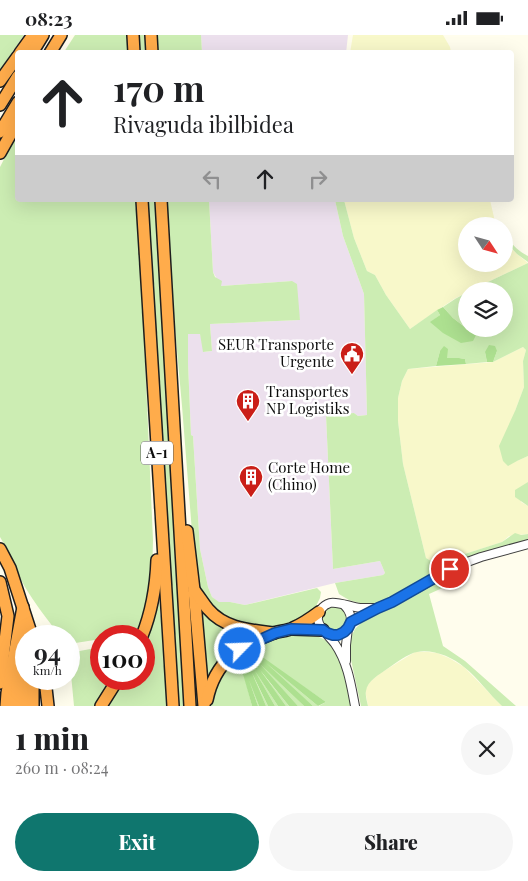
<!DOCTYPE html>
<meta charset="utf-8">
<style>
body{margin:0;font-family:"Playfair Display",serif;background:#f6f6f6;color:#202124;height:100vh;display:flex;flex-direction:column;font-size:19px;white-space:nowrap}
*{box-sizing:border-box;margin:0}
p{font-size:16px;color:#757577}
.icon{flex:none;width:28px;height:28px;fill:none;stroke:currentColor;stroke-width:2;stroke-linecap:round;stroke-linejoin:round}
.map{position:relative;height:671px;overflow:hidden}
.side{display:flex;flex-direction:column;background:#fff;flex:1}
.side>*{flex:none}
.banner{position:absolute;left:15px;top:15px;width:499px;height:152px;border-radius:5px;box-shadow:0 5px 20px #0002;background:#fff;color:#202124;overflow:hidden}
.needle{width:32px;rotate:126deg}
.fabs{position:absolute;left:458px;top:182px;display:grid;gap:10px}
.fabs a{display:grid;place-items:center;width:55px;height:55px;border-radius:50%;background:#fff;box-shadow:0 5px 20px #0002;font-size:25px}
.speed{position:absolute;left:15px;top:590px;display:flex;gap:10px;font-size:25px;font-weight:700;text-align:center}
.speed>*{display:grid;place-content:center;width:65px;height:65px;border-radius:50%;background:#fff;box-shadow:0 5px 20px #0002;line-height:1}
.speed small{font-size:12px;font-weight:400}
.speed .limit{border:8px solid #d22;background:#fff;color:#111}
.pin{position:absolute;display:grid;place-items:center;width:42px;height:42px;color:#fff;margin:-21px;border:2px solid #fff;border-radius:50%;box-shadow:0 1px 5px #0007}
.me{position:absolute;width:55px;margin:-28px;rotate:66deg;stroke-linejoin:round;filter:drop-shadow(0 0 4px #0008)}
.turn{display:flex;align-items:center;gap:18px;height:105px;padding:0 15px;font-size:22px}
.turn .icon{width:65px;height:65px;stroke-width:2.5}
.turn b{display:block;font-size:35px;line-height:42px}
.lanes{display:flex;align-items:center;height:48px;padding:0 15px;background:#0003;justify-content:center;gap:25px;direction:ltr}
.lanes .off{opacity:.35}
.round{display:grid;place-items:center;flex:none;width:52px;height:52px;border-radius:26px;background:#f6f6f6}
.head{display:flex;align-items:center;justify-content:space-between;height:85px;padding:0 15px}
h1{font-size:30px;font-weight:800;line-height:38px}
.primary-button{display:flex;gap:10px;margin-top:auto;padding:10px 15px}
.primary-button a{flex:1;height:58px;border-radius:30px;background:#0f766e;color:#fff;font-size:20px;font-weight:800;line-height:58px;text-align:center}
.primary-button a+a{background:#f6f6f6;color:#202124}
.status{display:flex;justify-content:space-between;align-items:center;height:35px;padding:0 25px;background:#fff;direction:ltr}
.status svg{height:14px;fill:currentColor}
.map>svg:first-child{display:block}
.industrial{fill:#ece0ed}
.farmland{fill:#f8f8ca}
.green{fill:#ccedb3}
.forest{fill:#ade090}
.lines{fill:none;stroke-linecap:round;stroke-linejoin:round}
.tertiary-casing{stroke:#404040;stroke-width:10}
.motorway-casing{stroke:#1e1e1e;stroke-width:14}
.tertiary{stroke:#fff;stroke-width:8}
.motorway{stroke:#ffac4b;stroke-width:11}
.route-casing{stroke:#114b97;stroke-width:12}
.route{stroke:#1a73e8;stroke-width:9}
.labels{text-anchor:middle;stroke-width:5;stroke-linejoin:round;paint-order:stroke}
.shield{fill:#fff;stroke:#565656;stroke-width:1}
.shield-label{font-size:14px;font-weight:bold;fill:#0d0d0d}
.poi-label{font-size:15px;fill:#0d0d0d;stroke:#fff;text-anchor:start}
</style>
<div class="status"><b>08:23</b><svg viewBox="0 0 49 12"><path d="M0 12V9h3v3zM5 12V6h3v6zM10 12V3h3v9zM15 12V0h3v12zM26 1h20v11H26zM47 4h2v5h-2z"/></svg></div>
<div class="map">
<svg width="528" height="671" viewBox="0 0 528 671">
<rect width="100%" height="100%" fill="#fffded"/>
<!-- industrial -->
<g class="industrial">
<polygon points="201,0 348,0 346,18 202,17"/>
<polygon points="209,165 335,165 343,201 364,259 367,380 358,381 354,378 326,380 333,534 380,526 385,538 383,540 335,548 245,570 230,567 219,568 212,562 208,552 200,514 193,401 191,400 188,328 188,299 200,298 204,317 212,316 210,289 300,285 292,246 221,251 213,237"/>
</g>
<!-- farmland -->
<g class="farmland">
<polygon points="353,0 443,0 450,12 451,17 350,18"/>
<polygon points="344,165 490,165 496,191 466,191 466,229 504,229 504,205 517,219 528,228 469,256 466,256 466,258 454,264 410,294 386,260 375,240 367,236 354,203"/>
<polygon points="523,312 526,315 523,326 524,352 515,376 517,426 528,421 528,447 525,450 521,467 528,471 528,499 509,501 502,507 449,524 431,526 426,523 403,429 398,386 398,363 402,346 408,334 493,327"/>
<polygon points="415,617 428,617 437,618 449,623 464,632 502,671 368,671 365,655 369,648 379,639"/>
</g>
<!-- green -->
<g class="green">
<polygon points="0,0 24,0 0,35"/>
<polygon points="75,0 127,0 128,17 64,17"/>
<polygon points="137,0 147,0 146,17 138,17"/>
<polygon points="157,0 201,0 202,17 158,17"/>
<path d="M17,99L18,165H136L144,300L153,505L152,543L139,601H125L127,598L118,601H101V604L69,609V601H60C48,585 35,569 25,552C16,536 10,518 0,502V132Z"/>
<polygon points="147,165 156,165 186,671 177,671"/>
<polygon points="166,165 209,165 213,237 215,242 222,246 221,251 292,246 297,249 300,285 210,289 212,316 203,317 200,299 188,299 188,328 191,400 193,401 200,514 208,552 212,562 219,567 230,567 245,570 317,553 321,557 320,563 315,573 304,583 271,593 231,588 216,576 206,564 199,549 194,522 182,371 169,227"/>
<polygon points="335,165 344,165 354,203 367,236 375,240 386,260 410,294 437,275 440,280 431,287 476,299 468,294 504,294 504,256 469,256 528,228 528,421 517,426 508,431 503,426 499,411 515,376 524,352 523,326 526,315 523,312 493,327 497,316 485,317 487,327 466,329 465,324 459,323 447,323 440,316 436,331 408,334 402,346 398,363 398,386 403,429 426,523 431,526 449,524 502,507 515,498 521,500 528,499 528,506 490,515 462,525 440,536 394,562 382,568 363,569 349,565 339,559 335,548 383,540 385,538 380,526 333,534 326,380 354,378 358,381 367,380 364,259 343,201"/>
<path d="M504,198C511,208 517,216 528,221V227L517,219L504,205Z"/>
<polygon points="466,258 466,293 453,283 443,272 455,264"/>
<polygon points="528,447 528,471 515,462 515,455"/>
<path d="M439,545L448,547L449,550L429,559L443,611L465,626L516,671H502C489,659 478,643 464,632C452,622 433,614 417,617C409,618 394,629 387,634C380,639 367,646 366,656C365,660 367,666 368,671H361L350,620L349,611L351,602L355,594L361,588L370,582L402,566Z"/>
<polygon points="157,564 159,565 160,573 167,671 104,671 121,644 144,644 144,605"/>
<polygon points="200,568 258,600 207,650"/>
<circle cx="334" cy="583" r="13"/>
<polygon points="191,579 202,671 196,671"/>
<path d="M306,598C314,600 321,602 328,607C344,620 347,652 351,671H319L326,667L253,617L318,671H313L250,619L304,671H298L250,619L248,621L289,671H286L248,620L246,622L278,671H275L246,621L244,623L268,671H266L244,623L242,624L259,671H258L242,624L240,625L252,671H211C213,658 216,645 224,635C242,611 277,600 306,598Z"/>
<polygon points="101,612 101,644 114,644 98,671 74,671 69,618"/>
</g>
<!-- forest -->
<g class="forest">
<polygon points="443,272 453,283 466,293 466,294 476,300 473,306 461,308 443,298 430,287 440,280 437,275"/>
<polygon points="489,310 495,311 497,316 493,327 487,327 485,317"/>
<polygon points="444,311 448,314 447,323 459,323 465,324 466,329 436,331 440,316"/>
<polygon points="254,616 326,667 318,671 266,628 313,671 304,671 260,629 298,671 289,671 260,635 286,671 278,671 255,636 275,671 268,671 252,638 266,671 259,671 249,645 258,671 252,671 239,625"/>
</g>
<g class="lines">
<!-- tertiary casing -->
<g class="tertiary-casing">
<g id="tertiary">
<polyline points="351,587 377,573 392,567 459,530 481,522 528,509"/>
<path d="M327,599C347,604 359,585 344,570"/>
<polyline points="346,626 346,610 348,593"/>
<path d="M355,671C351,650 348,628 335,609C330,602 319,593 318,585C317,577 323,570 330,568C337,566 351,572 360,573C365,573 370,573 375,573"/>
</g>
</g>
<!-- motorway casing -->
<g class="motorway-casing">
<g id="motorway">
<polyline points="133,0 134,18"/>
<polyline points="151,0 152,18"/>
<polyline points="20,18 33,0"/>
<polyline points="32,18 43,0"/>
<polyline points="50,18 61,0"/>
<polyline points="0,46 18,21"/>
<polyline points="0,70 18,41"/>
<polyline points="0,97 18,67"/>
<polyline points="0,118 18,86"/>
<polyline points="142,165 173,671"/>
<polyline points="161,165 190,671"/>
<polyline points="187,496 194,555 204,671"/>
<polyline points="0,514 10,533 32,601"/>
<polyline points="0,547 8,581 0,648"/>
<path d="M194,555C199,561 203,568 208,574C225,594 250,595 274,598"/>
<polyline points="293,594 323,595"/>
<polyline points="23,597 25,658 24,671"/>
<path d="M142,601C152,576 156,552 157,525"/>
<polyline points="45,644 48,671"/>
<path d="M207,665C215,626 239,611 274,598C280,596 287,596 293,593C302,589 311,583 319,577"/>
<polyline points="6,671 7,658 23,572"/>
<polyline points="16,671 19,624"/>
<polyline points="33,671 33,644"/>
<polyline points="101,671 118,644"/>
</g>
</g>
<!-- tertiary -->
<use href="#tertiary" class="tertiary"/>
<!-- motorway -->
<use href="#motorway" class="motorway"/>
</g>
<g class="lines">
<!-- route casing -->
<g class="route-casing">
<polyline id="route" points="240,614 275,598 291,594 323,595 327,598 333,600 338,600 344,597 348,593 351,587 378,573 392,567 450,534"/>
</g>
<!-- route -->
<use href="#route" class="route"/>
</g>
<!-- icons -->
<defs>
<g id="civic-pin" transform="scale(1.25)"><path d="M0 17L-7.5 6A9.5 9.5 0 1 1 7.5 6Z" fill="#ca1f18" stroke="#fff"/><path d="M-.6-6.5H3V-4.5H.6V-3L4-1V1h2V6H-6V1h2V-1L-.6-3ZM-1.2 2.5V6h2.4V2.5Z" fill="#fff"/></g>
<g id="building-pin" transform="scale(1.25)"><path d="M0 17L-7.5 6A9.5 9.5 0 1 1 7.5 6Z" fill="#ca1f18" stroke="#fff"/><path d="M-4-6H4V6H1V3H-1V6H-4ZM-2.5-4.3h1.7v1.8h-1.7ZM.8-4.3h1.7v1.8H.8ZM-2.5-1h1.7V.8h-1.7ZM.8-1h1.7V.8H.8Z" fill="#fff"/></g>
</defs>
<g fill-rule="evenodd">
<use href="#civic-pin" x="352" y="319"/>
<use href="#building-pin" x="248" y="366"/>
<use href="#building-pin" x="251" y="442"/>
</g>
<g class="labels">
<!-- shield labels -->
<rect class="shield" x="141" y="406.5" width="32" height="23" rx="4"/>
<g class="shield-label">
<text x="157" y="423">A-1</text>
</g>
<!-- poi labels -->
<g class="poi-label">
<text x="334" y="315" text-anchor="end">SEUR Transporte<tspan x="334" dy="17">Urgente</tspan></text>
<text x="266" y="362">Transportes<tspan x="266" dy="17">NP Logistiks</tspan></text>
<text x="268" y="438">Corte Home<tspan x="268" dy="17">(Chino)</tspan></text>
</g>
</g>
</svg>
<div class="fabs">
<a><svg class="needle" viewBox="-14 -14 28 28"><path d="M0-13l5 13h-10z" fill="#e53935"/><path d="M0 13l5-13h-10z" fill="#757577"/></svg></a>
<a><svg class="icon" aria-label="layers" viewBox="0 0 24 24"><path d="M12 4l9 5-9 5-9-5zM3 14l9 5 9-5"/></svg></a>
</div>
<div class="speed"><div>94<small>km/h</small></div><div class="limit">100</div></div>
<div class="pin" style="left:450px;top:534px;background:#d93025"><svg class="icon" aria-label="arrive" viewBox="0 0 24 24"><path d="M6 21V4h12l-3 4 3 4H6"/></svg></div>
<svg class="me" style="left:240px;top:614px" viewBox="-20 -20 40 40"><circle r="17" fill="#1a73e8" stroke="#fff" stroke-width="3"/><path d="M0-11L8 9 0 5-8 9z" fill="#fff"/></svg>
<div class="banner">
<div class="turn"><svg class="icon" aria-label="ahead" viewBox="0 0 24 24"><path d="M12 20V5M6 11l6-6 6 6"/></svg><div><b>170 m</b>Rivaguda ibilbidea</div></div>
<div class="lanes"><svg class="icon off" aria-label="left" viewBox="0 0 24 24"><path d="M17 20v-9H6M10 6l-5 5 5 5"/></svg><svg class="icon" aria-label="ahead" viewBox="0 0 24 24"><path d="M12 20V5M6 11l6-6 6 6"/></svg><svg class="icon off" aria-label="right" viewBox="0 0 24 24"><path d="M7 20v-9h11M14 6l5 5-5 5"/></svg></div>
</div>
</div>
<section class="side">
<div class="head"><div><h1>1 min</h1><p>260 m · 08:24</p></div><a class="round"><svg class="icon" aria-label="close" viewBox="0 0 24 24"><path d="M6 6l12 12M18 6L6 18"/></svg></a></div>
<div class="primary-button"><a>Exit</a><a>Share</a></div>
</section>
